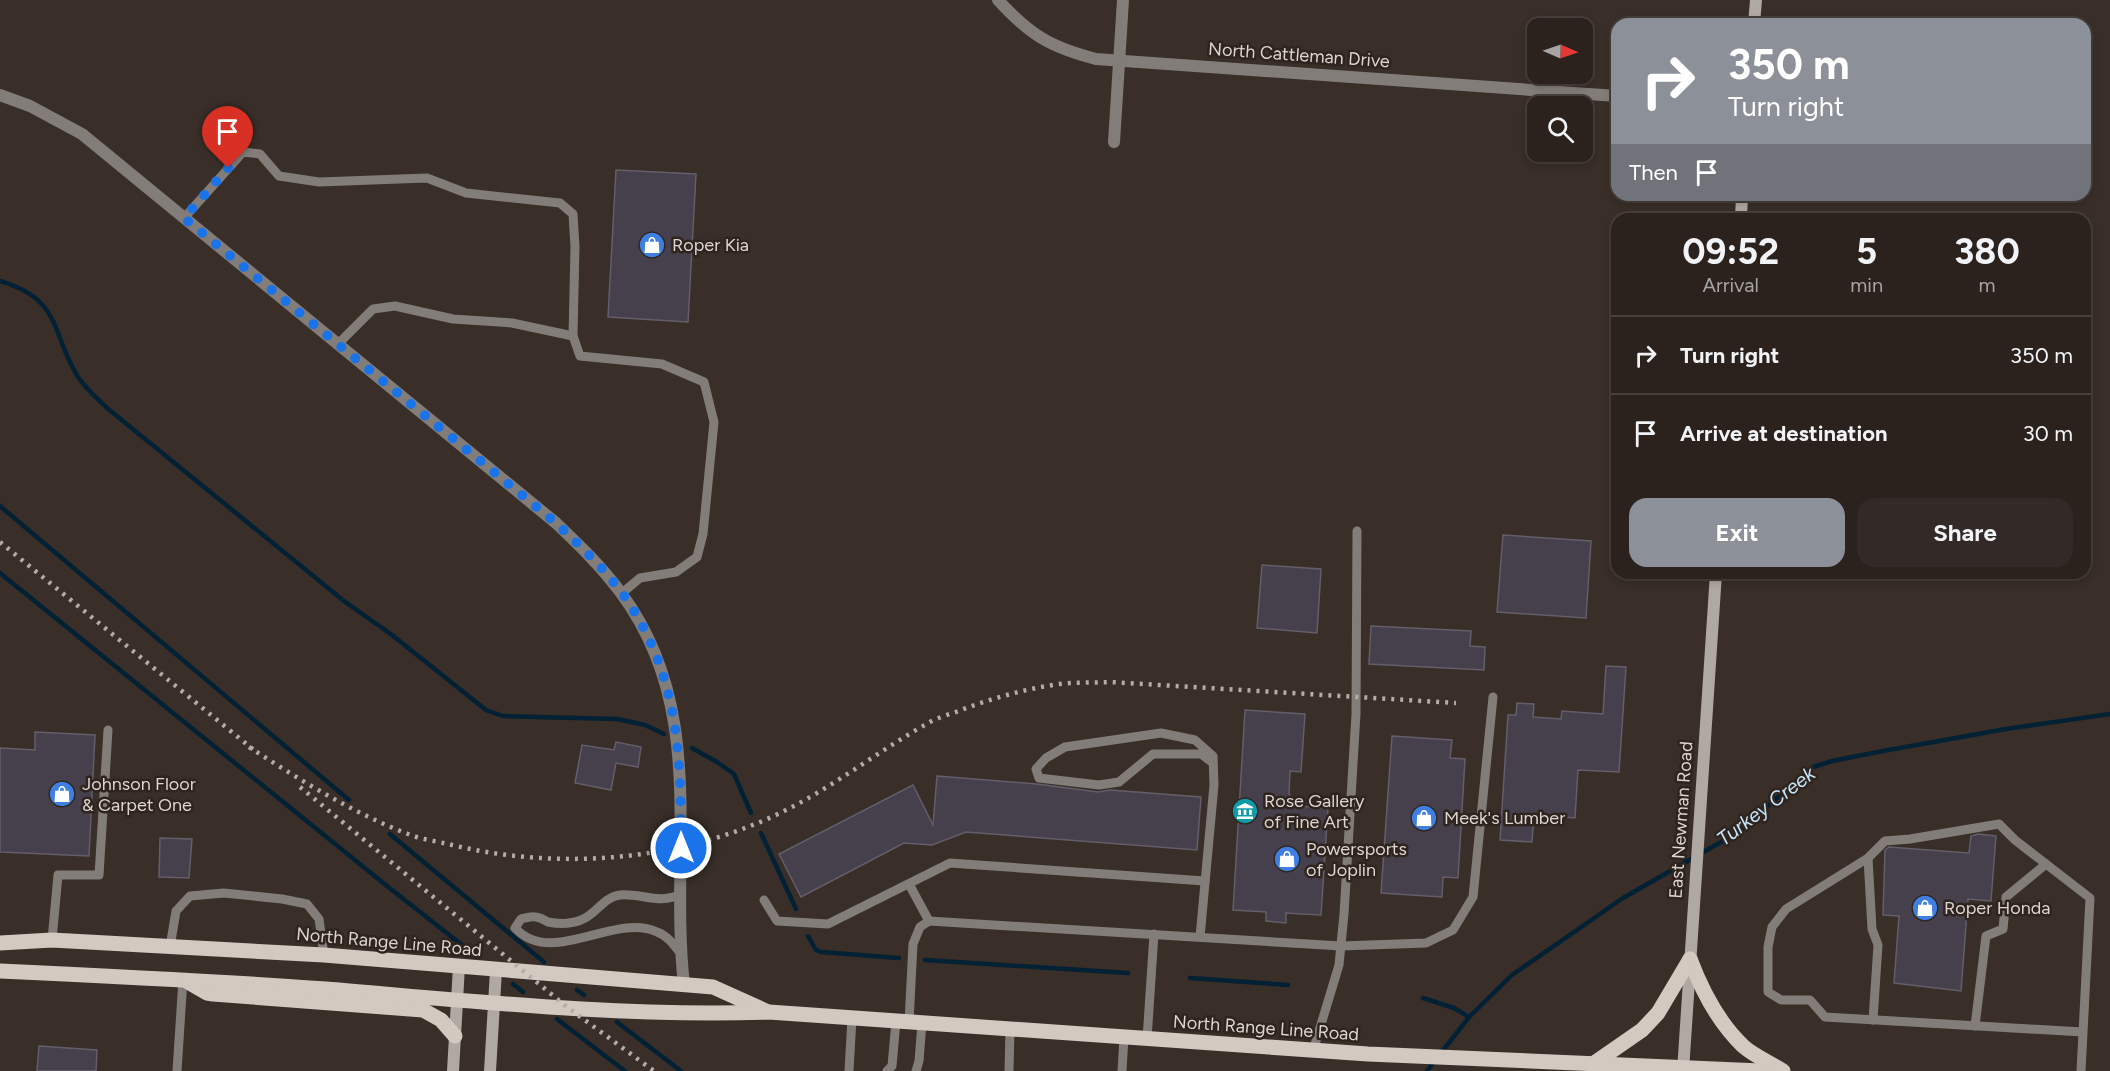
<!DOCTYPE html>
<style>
body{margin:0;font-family:Figtree,sans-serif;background:#332a27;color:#f1f3f6;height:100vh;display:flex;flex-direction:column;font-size:22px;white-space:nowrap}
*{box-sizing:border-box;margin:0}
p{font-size:20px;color:#a6a4a4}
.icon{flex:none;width:33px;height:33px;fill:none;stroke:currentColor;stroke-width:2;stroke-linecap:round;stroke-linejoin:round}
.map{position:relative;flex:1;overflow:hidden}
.details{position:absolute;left:1611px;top:213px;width:480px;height:366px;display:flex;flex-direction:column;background:#2b221e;border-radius:18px;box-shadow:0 3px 9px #0003,0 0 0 2px #473f3c}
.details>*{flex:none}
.banner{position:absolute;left:1611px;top:18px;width:480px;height:183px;border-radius:18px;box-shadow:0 3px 9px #0003,0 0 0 2px #473f3c;background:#8c9099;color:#fff;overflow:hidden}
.needle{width:39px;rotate:92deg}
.tools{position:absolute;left:1527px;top:18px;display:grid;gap:12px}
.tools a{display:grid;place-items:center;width:66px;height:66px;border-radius:12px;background:#2b221e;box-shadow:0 3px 9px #0003,0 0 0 2px #473f3c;font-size:30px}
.pin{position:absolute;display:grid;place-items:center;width:51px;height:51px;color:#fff;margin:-62px -26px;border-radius:50% 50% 50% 0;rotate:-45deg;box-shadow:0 0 6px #0007}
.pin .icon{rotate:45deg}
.me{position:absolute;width:66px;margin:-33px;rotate:0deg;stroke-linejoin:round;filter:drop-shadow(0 0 4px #0008)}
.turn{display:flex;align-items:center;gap:21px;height:126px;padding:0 18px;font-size:27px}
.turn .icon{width:78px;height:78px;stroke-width:2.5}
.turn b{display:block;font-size:42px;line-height:51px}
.then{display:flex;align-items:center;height:57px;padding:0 18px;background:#0003;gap:12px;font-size:22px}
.eta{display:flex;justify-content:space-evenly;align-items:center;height:102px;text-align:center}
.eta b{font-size:36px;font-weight:700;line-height:42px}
.action{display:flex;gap:12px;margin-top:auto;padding:12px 18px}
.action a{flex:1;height:69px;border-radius:18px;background:#8c9099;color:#fff;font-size:24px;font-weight:700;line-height:69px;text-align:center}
.action a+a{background:#332a27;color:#f1f3f6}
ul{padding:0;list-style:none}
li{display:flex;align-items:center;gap:18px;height:78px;padding:0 18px;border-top:2px solid #473f3c}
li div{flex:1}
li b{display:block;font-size:22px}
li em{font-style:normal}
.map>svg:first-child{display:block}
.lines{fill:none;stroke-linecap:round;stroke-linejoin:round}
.stream{stroke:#022134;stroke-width:4.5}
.building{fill:#45404b;stroke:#635e6a;stroke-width:1.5}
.lane{stroke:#827d79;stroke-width:9}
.street{stroke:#827d79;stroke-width:12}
.secondary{stroke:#b0a8a2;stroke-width:12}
.primary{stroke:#d4c9c1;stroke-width:15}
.rail{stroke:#b4aca8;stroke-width:4.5;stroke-dasharray:3 6;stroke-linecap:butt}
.route{stroke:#1a73e8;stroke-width:10;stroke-dasharray:0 18}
.labels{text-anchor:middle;stroke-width:5;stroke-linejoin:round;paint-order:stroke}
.street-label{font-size:18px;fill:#dcd5d1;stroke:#2f241e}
.poi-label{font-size:18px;fill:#dcd5d1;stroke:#2f241e;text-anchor:start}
.water-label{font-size:20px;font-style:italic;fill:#c4e5fb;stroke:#2f241e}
</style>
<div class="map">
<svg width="2110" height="1071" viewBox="0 0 2110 1071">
<rect width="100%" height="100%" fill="#392e28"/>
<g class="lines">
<!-- stream -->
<g class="stream">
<path d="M0,281C63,300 50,332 78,377C86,389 97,398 107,408L344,601L392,635L486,710L503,716L617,719L645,725L664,734"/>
<polyline points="0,506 349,800"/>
<polyline points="0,573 387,886 476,956"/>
<polyline points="692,748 717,762 734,774 751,813"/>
<polyline points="761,833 796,909"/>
<polyline points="390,834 544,962"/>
<polyline points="808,936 816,950 821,952 899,958"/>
<polyline points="925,960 1128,973"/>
<polyline points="1190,978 1288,985"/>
<polyline points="513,984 523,992"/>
<polyline points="577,990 584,995"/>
<polyline points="1423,998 1454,1008 1469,1017"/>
<polyline points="557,1019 625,1071"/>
<polyline points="617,1022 681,1071"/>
<polyline points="1441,1053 1469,1017 1512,975 1623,898 1735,834 1813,767 1832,761 1883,751 2006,729 2110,714"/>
<polyline points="1427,1071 1436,1059"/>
</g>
</g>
<!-- building -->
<g class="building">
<polygon points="616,170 696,174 688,322 608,317"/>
<polygon points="1503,535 1591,541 1586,618 1497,612"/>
<polygon points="1262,565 1321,569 1317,633 1257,628"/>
<polygon points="1371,626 1471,631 1470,646 1485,647 1484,670 1369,664"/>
<polygon points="1606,666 1626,667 1619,772 1578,770 1575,818 1534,815 1532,842 1500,840 1508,715 1516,715 1517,703 1534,704 1533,717 1561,719 1562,711 1603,714"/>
<polygon points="1245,710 1305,714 1301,772 1290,771 1289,794 1298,806 1328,808 1321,915 1286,913 1286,923 1266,921 1266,912 1233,910"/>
<polygon points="35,732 95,735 89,856 0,852 0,748 35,750"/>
<polygon points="1392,736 1452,740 1450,758 1465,759 1458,878 1443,877 1442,897 1381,893"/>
<polygon points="616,742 641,747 638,767 616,763 611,790 575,783 582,745 614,750"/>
<polygon points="937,776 1037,784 1098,792 1110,790 1201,797 1197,850 966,832 932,845 904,843 801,897 779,854 913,785 933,825"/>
<polygon points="1978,834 1996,836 1991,901 1968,899 1961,991 1894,983 1899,916 1883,915 1885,850 1889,847 1969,853 1971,836"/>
<polygon points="160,838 192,839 189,878 159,877"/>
<polygon points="39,1046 97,1050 96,1071 37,1071"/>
</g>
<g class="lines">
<!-- lane -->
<g class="lane">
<polyline points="184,218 243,152 260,154 279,176 319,182 427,178 466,193 560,203 573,214 575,247 573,336 580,356 662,364 704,382 714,422 703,534 697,557 676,572 640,578 622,593"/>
<polyline points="338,344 373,309 395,306 453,319 512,323 573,336"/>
<polyline points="1868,858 1872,929 1878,945 1873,1020"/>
<polyline points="909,884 929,921"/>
<path d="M681,894C660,905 641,893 620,895C603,897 596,915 581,920C571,924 558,924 548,922C544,920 540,917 535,917C531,916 525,918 521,919L515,928C552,968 614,912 657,932C668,936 674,945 681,954"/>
<polyline points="764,900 777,921 828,924 950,863 1205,881"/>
<polyline points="1200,937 1214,785 1213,756 1195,740 1161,733 1065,747 1046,758 1036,769 1039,778 1099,785 1119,782 1153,754 1201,754 1213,763"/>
<polyline points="52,940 58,875 99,875 108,730"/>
<polyline points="170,947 176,911 190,896 224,893 282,899 307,904 319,919 324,955"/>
<polyline points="909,1022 913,944 920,927 929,921 1341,946 1426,943 1453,930 1473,897 1493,697"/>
<polyline points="1975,1026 1986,936 2003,929 2006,897 2046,864"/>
<polyline points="1147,1039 1154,934"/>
<polyline points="1313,1051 1339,965 1344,914 1356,714 1357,531"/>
<polyline points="177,1071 183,979"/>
<polyline points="849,1071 852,1018"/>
<polyline points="887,1071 892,1066 896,1021"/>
<polyline points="916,1071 919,1061 922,1023"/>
<polyline points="1009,1071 1010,1029"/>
<polyline points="1122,1071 1124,1037"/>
<path d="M2081,1071C2084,1013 2087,955 2090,898L2015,840L1999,824L1910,839L1885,841L1868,858L1786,909L1772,927L1768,947V992L1781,1000H1810L1825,1017L2083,1032"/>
</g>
<!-- street -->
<g class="street">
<path d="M998,0C1030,35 1050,47 1096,59L1617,96"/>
<path d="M0,95L30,106L82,134L556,523C579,545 602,567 621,593C709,711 669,851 684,985"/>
<polyline points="1114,142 1123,0"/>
</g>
<!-- secondary -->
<g class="secondary">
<polyline points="1754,24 1756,0"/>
<polyline points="1741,219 1742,195"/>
<polyline points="453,1071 459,966"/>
<polyline points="490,1071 496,970"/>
<polyline points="1683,1071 1716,573"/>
</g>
<!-- primary -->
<g class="primary">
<polyline points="0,943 52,940 324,955 713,987 766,1011"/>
<path d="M1690,959C1702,991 1718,1022 1743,1046C1754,1056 1771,1063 1783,1071"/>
<path d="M0,971C109,976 217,981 326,989C473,1001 621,1017 769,1012L1368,1054L1761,1071"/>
<polyline points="188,982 207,993 213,994 423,1010 441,1020 455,1036"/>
<polyline points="1594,1065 1593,1064 1642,1030 1658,1013 1690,959"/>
</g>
<!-- rail -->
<g class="rail">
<polyline points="0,542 255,751"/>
<path d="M249,747C300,780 351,812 408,834C420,839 435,841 448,844C560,872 689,861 792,807C840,782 883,748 930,722C939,717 951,714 961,710C993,698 1025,689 1059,684C1076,682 1093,683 1110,682L1456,703"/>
<polyline points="300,787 567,1007 654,1071"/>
</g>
</g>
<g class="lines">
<!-- route -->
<path class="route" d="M228,168L184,218L556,523C579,545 603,567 622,593C679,673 681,754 681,848"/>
</g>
<!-- icons -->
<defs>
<g id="shop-disc" transform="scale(1.35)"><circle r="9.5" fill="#3f7fe0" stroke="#2f241e"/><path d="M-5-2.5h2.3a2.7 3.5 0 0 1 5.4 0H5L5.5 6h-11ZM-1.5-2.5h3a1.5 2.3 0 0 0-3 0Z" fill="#fff"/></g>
<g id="museum-disc" transform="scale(1.35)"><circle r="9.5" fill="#0f9aa8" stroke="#2f241e"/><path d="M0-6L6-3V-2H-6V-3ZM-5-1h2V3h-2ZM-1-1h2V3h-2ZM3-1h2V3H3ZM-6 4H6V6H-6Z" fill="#fff"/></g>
</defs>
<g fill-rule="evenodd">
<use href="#shop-disc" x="652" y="245"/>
<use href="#shop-disc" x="62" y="794"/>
<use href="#museum-disc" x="1245" y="811"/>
<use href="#shop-disc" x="1424" y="818"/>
<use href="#shop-disc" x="1287" y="859"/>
<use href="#shop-disc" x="1925" y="908"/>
</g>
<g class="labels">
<!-- street labels -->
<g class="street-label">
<text transform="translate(1299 55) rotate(4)" y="6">North Cattleman Drive</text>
<text transform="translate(1681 820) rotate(-86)" y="6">East Newman Road</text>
<text transform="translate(389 942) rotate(5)" y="6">North Range Line Road</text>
<text transform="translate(1266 1028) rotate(4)" y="6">North Range Line Road</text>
</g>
<!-- poi labels -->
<g class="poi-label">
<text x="672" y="251">Roper Kia</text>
<text x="82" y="790">Johnson Floor<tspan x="82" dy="21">&amp; Carpet One</tspan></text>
<text x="1264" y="807">Rose Gallery<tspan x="1264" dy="21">of Fine Art</tspan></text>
<text x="1444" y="824">Meek's Lumber</text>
<text x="1306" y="855">Powersports<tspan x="1306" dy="21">of Joplin</tspan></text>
<text x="1944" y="914">Roper Honda</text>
</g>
<!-- water labels -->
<g class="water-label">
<text transform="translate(1766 806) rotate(-37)" y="7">Turkey Creek</text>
</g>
</g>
</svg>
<div class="tools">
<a><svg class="needle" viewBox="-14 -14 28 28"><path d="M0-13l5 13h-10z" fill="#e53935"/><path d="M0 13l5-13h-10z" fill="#a6a4a4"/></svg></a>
<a><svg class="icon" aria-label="search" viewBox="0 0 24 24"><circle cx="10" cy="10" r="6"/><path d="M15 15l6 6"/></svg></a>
</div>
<div class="pin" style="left:228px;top:168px;background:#d93025"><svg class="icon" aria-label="arrive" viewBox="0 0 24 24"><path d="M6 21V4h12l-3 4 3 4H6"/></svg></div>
<svg class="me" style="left:681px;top:848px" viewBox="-20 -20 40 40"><circle r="17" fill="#1a73e8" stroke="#fff" stroke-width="3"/><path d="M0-11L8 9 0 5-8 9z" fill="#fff"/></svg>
<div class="banner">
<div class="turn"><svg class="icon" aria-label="right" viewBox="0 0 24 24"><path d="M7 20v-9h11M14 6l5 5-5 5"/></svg><div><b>350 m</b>Turn right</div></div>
<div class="then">Then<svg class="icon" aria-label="arrive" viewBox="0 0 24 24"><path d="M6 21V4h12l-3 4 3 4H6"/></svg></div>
</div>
<section class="details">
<div class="eta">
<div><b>09:52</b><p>Arrival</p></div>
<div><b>5</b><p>min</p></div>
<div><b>380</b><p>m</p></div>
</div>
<ul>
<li><svg class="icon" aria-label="right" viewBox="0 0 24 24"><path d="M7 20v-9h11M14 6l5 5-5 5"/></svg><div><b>Turn right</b></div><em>350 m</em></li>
<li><svg class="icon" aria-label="arrive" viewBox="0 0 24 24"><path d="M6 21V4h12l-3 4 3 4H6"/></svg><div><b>Arrive at destination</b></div><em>30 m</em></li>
</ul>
<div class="action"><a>Exit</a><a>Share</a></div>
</section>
</div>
